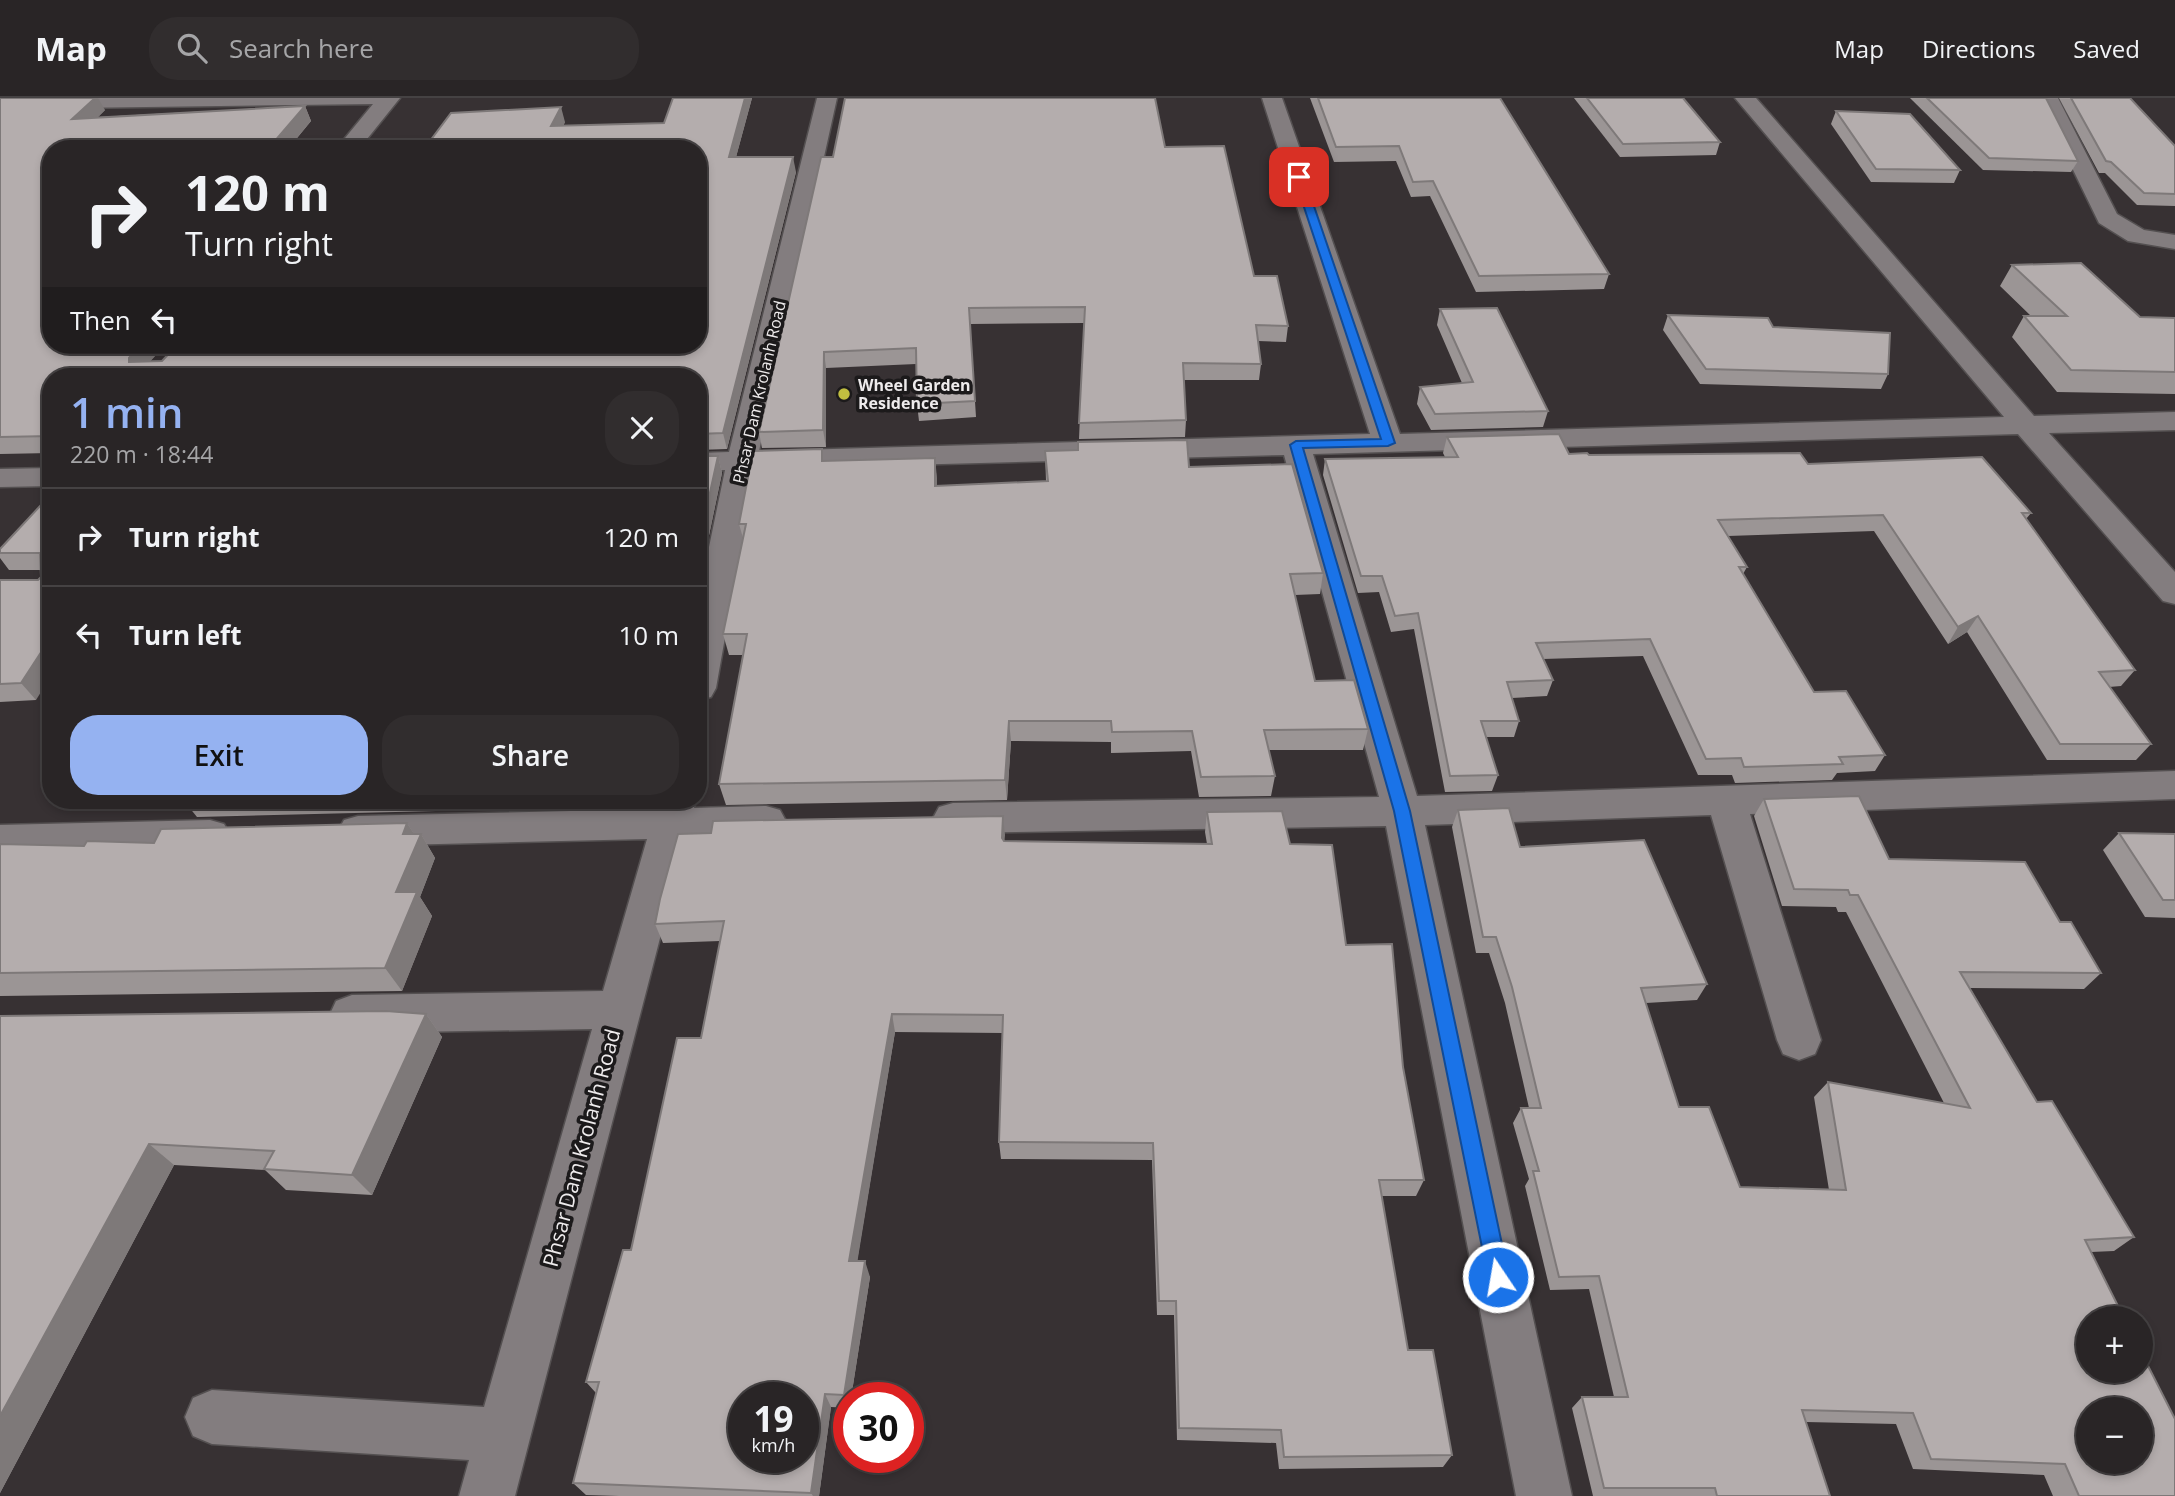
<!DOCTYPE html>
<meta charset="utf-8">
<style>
body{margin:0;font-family:"Open Sans",sans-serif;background:#312d2e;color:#f1f3f6;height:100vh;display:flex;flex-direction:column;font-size:26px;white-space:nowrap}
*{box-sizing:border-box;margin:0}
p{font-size:23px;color:#a5a5a7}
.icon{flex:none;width:38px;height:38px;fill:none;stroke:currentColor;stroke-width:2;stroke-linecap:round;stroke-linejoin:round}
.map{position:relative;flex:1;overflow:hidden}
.details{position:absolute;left:42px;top:270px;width:665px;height:441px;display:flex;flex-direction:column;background:#292526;border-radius:28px;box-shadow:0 4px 10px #0003,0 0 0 2px #454243}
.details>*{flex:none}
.guide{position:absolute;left:42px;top:42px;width:665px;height:214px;border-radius:28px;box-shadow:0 4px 10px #0003,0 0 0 2px #454243;background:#292526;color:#f1f3f6;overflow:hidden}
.fabs{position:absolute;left:2076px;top:1208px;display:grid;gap:14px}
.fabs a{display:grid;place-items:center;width:77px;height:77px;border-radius:50%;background:#292526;box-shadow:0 4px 10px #0003,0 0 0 2px #454243;font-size:35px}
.speed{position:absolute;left:728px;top:1284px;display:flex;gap:14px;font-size:35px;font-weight:700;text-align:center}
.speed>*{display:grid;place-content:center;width:91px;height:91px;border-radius:50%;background:#292526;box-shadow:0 4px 10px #0003,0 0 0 2px #454243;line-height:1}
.speed small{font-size:18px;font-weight:400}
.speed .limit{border:10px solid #d22;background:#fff;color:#111}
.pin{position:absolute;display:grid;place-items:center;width:60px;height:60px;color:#fff;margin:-30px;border-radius:14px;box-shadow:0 4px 10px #0006}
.me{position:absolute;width:77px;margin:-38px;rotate:348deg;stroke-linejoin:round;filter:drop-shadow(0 0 5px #0008)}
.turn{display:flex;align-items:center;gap:24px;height:147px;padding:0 28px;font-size:32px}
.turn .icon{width:91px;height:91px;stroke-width:2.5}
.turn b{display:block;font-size:49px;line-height:60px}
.then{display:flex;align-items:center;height:66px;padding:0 28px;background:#0003;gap:14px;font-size:26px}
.round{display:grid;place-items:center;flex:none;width:74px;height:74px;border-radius:28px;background:#312d2e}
.summary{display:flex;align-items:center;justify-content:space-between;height:119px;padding:0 28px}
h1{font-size:42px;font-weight:600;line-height:52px;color:#95b2f1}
.button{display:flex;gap:14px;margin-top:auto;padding:14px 28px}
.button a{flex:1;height:80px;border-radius:28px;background:#95b2f1;color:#111;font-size:28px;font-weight:600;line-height:80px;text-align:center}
.button a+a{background:#312d2e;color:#f1f3f6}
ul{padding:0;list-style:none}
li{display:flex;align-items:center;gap:21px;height:98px;padding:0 28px;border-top:2px solid #454243}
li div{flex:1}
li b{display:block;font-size:26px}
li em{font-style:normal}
header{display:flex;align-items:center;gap:42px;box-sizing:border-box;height:98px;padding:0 35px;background:#292526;border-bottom:2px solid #454243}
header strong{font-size:33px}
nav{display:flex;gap:38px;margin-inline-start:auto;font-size:24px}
.search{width:490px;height:63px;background:#312d2e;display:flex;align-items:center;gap:18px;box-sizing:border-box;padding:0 24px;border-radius:28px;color:#a5a5a7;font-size:26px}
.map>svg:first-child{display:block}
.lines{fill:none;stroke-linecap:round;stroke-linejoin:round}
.minor-casing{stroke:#545051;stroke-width:3}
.minor{fill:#837d7f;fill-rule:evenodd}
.wall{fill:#9b9595}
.shaded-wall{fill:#7e7979}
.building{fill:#b4adad;stroke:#7e7979;stroke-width:2;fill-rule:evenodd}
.route{fill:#1a73e8;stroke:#114b97;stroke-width:2}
.poi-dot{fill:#c1be40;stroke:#1c1a1b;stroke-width:2.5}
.labels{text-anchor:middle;stroke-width:7;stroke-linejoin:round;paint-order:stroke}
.far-poi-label{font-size:16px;font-weight:bold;fill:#eeebec;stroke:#1c1a1b;text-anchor:start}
.far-street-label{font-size:16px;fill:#eeebec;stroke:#1c1a1b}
.near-street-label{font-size:21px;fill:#eeebec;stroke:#1c1a1b}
</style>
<header>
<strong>Map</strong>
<div class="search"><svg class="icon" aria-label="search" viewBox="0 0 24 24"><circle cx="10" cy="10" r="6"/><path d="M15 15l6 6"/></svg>Search here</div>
<nav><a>Map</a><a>Directions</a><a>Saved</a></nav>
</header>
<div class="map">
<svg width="2175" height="1398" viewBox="0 0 2175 1398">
<rect width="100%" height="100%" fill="#373133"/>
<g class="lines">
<!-- minor casing -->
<g class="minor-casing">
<g id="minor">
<polygon points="0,0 400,0 359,51 336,51 373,6 0,11"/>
<polygon points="817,0 837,0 759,353 1370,336 1262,0 1282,0 1400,336 2004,319 1735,0 1756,0 2034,318 2175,314 2175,332 2049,335 2175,474 2175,506 2163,503 2018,336 1313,356 1417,698 2175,673 2175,701 1750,716 1821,942 1815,956 1799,962 1783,956 1777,942 1711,717 1425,727 1572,1398 1516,1398 1386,728 953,735 939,731 933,720 939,709 953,705 1379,699 1284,357 755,371 716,590 711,599 698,602 698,502 725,372 698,373 698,355 729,354"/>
<polygon points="2038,0 2058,0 2117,116 2144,132 2175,137 2175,151 2128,143 2099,125"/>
<polygon points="51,370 51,388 0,389 0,371"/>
<polygon points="658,702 696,702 694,710 766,708 780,712 786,723 780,734 766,738 686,740 515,1398 459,1398 469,1362 212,1346 193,1338 185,1319 193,1300 212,1292 484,1309 592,931 352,935 336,929 330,916 336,903 352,897 603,893 647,741 358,748 344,744 338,733 344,722 358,718 655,711"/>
<polygon points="210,722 224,726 230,737 224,748 210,752 0,757 0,727"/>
</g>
</g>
<!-- minor -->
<use href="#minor" class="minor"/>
</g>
<!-- wall -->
<g class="wall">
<polygon points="0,0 105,12 98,19 305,8 311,23 288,51 51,51 51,247 165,247 150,263 698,247 424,51 565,24 563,28 664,25 673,0 752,0 736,59 796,74 727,351 698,352 698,278 51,278 51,355 0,356"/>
<polygon points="1310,0 1500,0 1609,176 1604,191 1476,194 1430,98 1411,99 1396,63 1334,64"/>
<polygon points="1574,0 1683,0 1720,44 1716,57 1620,59"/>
<polygon points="1910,0 2046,0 2078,63 2071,74 1983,72"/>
<polygon points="2059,0 2130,0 2175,48 2175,108 2137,107 2105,75 2099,75"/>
<polygon points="1836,13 1960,72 1954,85 1871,84 1831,26"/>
<polygon points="1165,49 1288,228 1286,244 1258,243 1261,266 1259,282 1184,282 1186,322 1185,339 1079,341 1084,225 970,226 976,319 919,323 917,306 916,266 826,270 826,349 762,350 759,334 821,59"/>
<polygon points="2012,167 2140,219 2175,220 2175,296 2057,294 2012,239 2024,218 2031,218 2000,188"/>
<polygon points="1440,211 1548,313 1543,329 1431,332 1417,306 1420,289 1462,285 1437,227"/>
<polygon points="1668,217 1773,229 1888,276 1881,291 1700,286 1663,232"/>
<polygon points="1447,339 1569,356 1808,366 2031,415 2026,421 2135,572 2121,588 2109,589 2151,646 2136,662 2047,662 1967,534 1948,546 1874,433 1728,438 1747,469 1743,476 1814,594 1885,657 1875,673 1837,675 1832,682 1735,685 1732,677 1698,677 1643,558 1543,561 1553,582 1547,598 1512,600 1519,623 1514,639 1486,639 1498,677 1492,693 1445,694 1414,531 1391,534 1379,494 1358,495 1323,377 1325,361 1445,359 1443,355"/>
<polygon points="1045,353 1189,369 1323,475 1320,496 1295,497 1315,583 1368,631 1363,652 1269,652 1275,678 1271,698 1199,699 1191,653 1111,655 1111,644 1011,643 1007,702 726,707 719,686 743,557 729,557 723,536 743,440 739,426 824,363 935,360 937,388 1046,383"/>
<polygon points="698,358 718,358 722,375 707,447 698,448"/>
<polygon points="51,377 36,602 0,604 0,482 38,482 41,479 41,472 9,472 0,460 0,451 41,407"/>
<polygon points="1764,701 1889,761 2060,824 2101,875 2084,891 1970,890 2037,1004 2134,1139 2114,1153 2091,1154 2175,1398 2053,1398 2044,1377 1913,1371 1896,1326 1806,1324 1830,1398 1593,1398 1572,1310 1582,1299 1614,1299 1589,1191 1550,1192 1525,1088 1529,1081 1513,1025 1521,1010 1529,1010 1505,905 1489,855 1476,855 1452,729 1458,712 1520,749 1707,886 1697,902 1646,905 1679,1009 1740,1089 1829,1092 1814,999 1828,984 1944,1005 1846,814 1838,814 1836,809 1782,808 1754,718"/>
<polygon points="185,702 440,702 436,713 197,719 184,703"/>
<polygon points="1207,714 1290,746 1346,847 1403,969 1424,1082 1416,1098 1382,1098 1408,1252 1452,1357 1443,1369 1279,1371 1276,1345 1177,1342 1174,1217 1157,1217 1152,1062 1001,1061 999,1044 1003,935 895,934 857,1163 870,1179 851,1300 849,1300 849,1310 831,1309 819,1398 619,1398 586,1397 573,1385 596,1295 586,1284 701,940 720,843 663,845 655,826 711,735 1003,718 1004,743 1207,746 1205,734"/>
<polygon points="407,725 414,736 421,736 435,760 420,799 432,818 402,893 0,898 0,746 84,748 154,745"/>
<polygon points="2119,735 2175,736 2175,820 2145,819 2103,752"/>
<polygon points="426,916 442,939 372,1097 286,1092 265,1072 174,1067 0,1395 0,918"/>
</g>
<!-- shaded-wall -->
<g class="shaded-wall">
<polygon points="95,0 98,0 105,12 81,35 72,21"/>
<polygon points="745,0 752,0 732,74 729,59"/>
<polygon points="305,8 311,23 288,51 268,51"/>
<polygon points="561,9 565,24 556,43 551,28"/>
<polygon points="793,59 796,74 727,351 723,335"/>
<polygon points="141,247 165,247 139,276 129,264 129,260"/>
<polygon points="824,254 826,270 826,349 823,332"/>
<polygon points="718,358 722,375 707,447 702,431"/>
<polygon points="935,360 937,380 937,409 935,388"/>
<polygon points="1978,518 1967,534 1948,546 1958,529"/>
<polygon points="51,539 51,578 36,602 21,585"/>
<polygon points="1009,623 1011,643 1007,702 1005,682"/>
<polygon points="430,702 440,702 436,713"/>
<polygon points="1003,718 1005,737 1003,759 1002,740"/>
<polygon points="407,725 418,742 421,736 435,760 420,799 432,818 402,893 385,870 396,794 403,736"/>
<polygon points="426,916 442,939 372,1097 352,1077"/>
<polygon points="892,916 895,934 855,1178 849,1163"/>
<polygon points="149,1046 174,1067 0,1395 0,1318"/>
<polygon points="865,1163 870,1179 851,1300 849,1300 849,1308 844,1297"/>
<polygon points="825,1296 831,1309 819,1398 813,1398 811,1395"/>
</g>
<!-- building -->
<g class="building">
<polygon points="0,0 95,0 72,21 305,8 268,51 51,51 51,247 141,247 129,260 129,264 162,263 177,247 698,247 698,51 424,51 451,15 561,9 551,28 664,25 673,0 745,0 729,59 793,59 723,335 698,336 698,278 51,278 51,338 0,339"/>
<polygon points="845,0 1155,0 1165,49 1224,48 1254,178 1277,178 1288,228 1256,227 1261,266 1183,265 1186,322 1079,325 1085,209 969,210 975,303 917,306 916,250 824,254 823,332 759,334 821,59 833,59"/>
<polygon points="1318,0 1500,0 1609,176 1479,178 1433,83 1413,84 1399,48 1336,49"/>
<polygon points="1587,0 1683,0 1720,44 1623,46"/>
<polygon points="1927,0 2046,0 2078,63 1989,60"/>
<polygon points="2071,0 2130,0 2175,48 2175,96 2144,95 2111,64 2106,63"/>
<polygon points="1836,13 1910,16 1960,72 1876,71"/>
<polygon points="2081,165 2140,219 2175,220 2175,274 2071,272 2024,218 2067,218 2012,167"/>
<polygon points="1497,210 1548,313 1435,316 1420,289 1473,284 1440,211"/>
<polygon points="1668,217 1768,220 1773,229 1890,235 1888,276 1706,271"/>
<polygon points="1559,336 1569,356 1587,355 1589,357 1800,355 1808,366 1982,359 2031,415 2022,415 2135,572 2099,574 2151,646 2060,646 1978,518 1958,529 1883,417 1718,422 1747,469 1739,469 1814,594 1846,593 1885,657 1839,659 1843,666 1744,669 1741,660 1706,661 1650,541 1536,545 1553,582 1507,584 1519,623 1481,623 1498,677 1450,678 1418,515 1395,518 1382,478 1361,478 1325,361 1458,359 1447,339"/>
<polygon points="1187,342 1189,369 1292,366 1323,475 1290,476 1315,583 1354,582 1368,631 1264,632 1275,678 1201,679 1192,633 1112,634 1111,623 1009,623 1005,682 719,686 747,536 723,536 746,426 739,426 753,353 822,351 822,363 935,360 935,388 1048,383 1045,353 1078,352 1078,344"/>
<polygon points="698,358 718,358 702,431 698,431"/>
<polygon points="51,377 51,539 21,585 0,586 0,482 38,482 41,479 40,455 0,455 0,451 41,407 42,387"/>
<path d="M1859,698L1889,761L2025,764L2060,824H2071L2101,875L1960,874L2037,1004L2052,1003L2134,1139L2085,1142L2124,1220H2088V1272H2140V1252L2175,1321V1398H2079L2065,1366L1931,1361L1913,1315L1802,1312L1830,1398H1717L1715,1390H1604L1582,1299H1628L1599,1178L1559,1179L1533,1073H1539L1521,1010H1541L1512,889L1496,839H1483L1458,712L1509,710L1520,749L1644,742L1707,886L1641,890L1679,1009H1709L1740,1089L1846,1092L1828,984L1970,1010L1858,797H1850L1848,792L1794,791L1764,701ZM2088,1311H2140V1363H2088Z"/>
<polygon points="185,702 223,702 184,703"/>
<path d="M1282,713L1290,746L1332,747L1346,847L1392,846L1403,969L1424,1082H1379L1408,1252H1433L1452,1357L1284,1359L1281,1332L1179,1330L1176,1203H1159L1153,1045L999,1044L1003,917L892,916L849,1163H865L844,1297L825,1296L811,1395L573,1385L599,1284H586L623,1152H631L677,940H701L724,823L655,826L660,801L678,736L711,735L713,723L1003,718L1002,740L1004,743L1212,746L1207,714ZM744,1300H803V1360H744Z"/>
<polygon points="407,725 403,736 421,736 396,794 417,794 385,870 0,875 0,746 84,748 87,743 154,745 161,731"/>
<polygon points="2119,735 2175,736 2175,802 2163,802"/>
<polygon points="386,913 426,916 352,1077 264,1071 274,1053 149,1046 0,1318 0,918"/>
</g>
<!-- route -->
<polygon class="route" points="1299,77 1304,79 1395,345 1388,348 1303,350 1410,713 1509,1179 1506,1186 1498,1189 1491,1186 1488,1179 1394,713 1290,347 1296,343 1381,341 1294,79"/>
<!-- markers -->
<circle class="poi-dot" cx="844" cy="296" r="7"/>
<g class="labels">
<!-- far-poi labels -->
<g class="far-poi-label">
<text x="858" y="293">Wheel Garden<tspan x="858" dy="18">Residence</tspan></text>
</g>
<!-- far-street labels -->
<g class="far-street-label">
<text transform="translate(759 294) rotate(-77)" y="6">Phsar Dam Krolanh Road</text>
</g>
<!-- near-street labels -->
<g class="near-street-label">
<text transform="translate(582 1050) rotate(-75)" y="7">Phsar Dam Krolanh Road</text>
</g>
</g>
</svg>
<div class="fabs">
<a>+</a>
<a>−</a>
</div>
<div class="speed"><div>19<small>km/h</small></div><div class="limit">30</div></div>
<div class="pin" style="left:1299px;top:79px;background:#d93025"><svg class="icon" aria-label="arrive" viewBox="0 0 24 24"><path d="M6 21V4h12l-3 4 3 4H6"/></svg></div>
<svg class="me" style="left:1498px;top:1179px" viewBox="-20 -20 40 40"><circle r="17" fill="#1a73e8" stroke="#fff" stroke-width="3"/><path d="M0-11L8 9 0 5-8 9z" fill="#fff"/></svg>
<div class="guide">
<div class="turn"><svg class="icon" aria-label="right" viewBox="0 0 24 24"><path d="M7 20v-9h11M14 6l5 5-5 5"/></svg><div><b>120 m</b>Turn right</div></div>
<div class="then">Then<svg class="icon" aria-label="left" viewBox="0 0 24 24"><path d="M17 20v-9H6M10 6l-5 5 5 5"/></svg></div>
</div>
<section class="details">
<div class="summary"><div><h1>1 min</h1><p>220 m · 18:44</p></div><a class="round"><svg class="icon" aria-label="close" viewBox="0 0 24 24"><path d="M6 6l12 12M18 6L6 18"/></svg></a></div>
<ul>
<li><svg class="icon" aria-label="right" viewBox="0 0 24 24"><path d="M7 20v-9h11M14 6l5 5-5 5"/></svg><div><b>Turn right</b></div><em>120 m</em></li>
<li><svg class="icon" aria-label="left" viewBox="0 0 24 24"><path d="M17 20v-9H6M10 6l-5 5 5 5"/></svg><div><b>Turn left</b></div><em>10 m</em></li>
</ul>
<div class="button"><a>Exit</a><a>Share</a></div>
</section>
</div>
